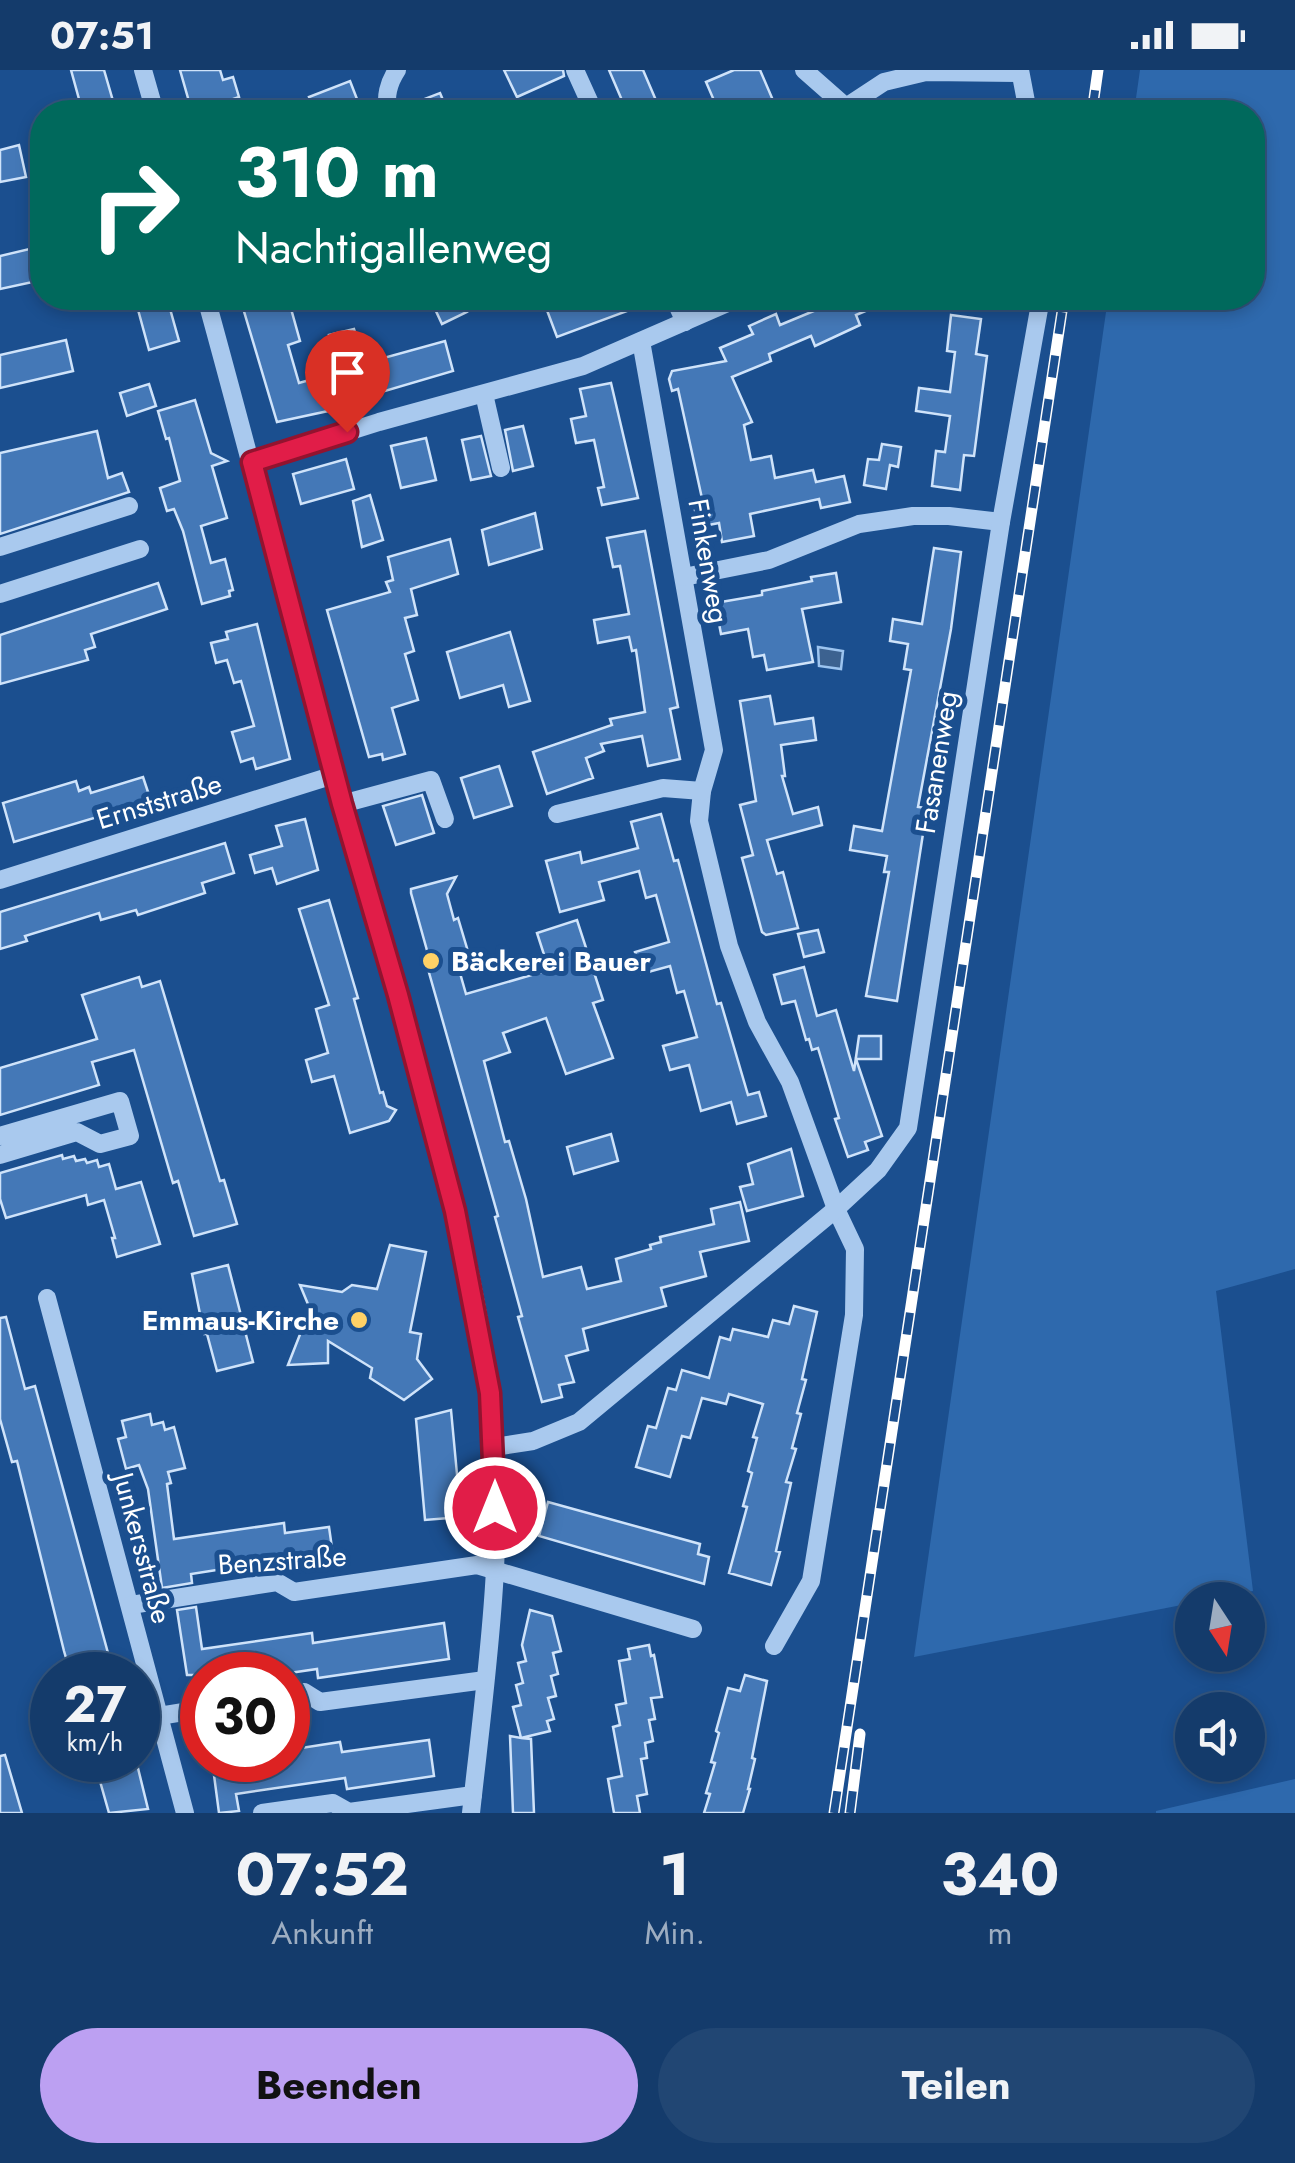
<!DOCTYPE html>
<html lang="de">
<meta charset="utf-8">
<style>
body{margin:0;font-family:Jost,sans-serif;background:#214673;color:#f1f3f6;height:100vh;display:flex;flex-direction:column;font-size:38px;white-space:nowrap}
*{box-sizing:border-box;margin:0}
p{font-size:32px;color:#9dadc1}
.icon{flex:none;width:55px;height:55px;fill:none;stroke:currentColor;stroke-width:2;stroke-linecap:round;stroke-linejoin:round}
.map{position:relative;height:1743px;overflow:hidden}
.side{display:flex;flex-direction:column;background:#143b6b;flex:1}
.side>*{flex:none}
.top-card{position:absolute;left:30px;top:30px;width:1235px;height:210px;border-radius:40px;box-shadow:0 5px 15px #0003,0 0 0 2px #33557e;background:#00695c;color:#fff;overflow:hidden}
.needle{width:65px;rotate:168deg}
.buttons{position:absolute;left:1175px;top:1512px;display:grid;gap:20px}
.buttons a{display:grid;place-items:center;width:90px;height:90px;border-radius:50%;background:#143b6b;box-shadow:0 5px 15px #0003,0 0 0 2px #33557e;font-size:50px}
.speed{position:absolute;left:30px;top:1582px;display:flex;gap:20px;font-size:50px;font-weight:700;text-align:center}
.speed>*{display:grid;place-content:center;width:130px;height:130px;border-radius:50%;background:#143b6b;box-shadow:0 5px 15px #0003,0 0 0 2px #33557e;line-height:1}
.speed small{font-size:25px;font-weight:400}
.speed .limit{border:15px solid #d22;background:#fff;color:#111}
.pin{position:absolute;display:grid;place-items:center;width:85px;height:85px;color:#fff;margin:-102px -42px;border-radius:50% 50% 50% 0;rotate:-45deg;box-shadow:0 0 10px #0007}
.pin .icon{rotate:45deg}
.me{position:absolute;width:110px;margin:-55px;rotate:0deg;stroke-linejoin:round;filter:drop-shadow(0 0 8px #0008)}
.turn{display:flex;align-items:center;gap:35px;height:210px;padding:0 40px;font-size:45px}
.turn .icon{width:130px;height:130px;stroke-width:2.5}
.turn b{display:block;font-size:70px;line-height:85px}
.eta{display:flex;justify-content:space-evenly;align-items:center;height:170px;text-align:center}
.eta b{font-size:60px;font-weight:700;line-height:70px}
.action{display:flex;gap:20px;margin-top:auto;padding:20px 40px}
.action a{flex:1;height:115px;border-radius:60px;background:#bca0f2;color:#111;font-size:40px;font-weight:700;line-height:115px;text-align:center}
.action a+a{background:#214673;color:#f1f3f6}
.status{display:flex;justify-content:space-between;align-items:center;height:70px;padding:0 50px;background:#143b6b;direction:ltr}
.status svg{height:28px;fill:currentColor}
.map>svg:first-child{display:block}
.green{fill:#2e69ad}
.water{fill:#3c6290;stroke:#9cc4f0;stroke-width:2.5}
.building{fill:#4478b7;stroke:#cfe3fa;stroke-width:2.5}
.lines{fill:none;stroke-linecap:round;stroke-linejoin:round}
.minor{stroke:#a9c9ee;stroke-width:18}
.rail-casing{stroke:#fff;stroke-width:11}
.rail{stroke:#1b4f8f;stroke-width:8;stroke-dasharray:22;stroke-linecap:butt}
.route-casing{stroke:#92132f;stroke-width:25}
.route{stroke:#e11d48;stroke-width:18}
.poi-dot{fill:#ffd166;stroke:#1b4f8f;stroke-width:4}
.labels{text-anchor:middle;stroke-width:10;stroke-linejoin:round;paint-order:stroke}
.street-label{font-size:28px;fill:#fff;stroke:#1b4f8f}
.poi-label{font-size:28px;font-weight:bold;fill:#fff;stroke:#1b4f8f;text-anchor:start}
</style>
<div class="status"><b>07:51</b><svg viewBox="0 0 49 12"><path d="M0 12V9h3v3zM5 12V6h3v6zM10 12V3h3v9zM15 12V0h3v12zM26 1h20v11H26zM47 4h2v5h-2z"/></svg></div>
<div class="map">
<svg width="1295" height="1743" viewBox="0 0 1295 1743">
<rect width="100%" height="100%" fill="#1b4f8f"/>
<!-- green -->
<g class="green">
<polygon points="1140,0 1295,0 1295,1199 1216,1221 1253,1521 1192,1530 1192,1533 914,1587 1108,228 1252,228 1252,42 1134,42"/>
<polygon points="1295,1709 1295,1743 1156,1743 1156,1741"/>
</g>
<!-- water -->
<polygon class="water" points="818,577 843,581 841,599 819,596"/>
<!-- building -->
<g class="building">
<polygon points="71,0 104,0 113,31 82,40"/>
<polygon points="180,0 220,0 223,10 233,7 239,27 233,29 236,42 192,42"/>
<polygon points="504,0 563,0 564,6 517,27"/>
<polygon points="609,0 643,0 661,42 627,42"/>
<polygon points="734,0 760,0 778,42 719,42 706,12"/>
<polygon points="350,11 362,42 315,42 309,27"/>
<polygon points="440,23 448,42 401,42 401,38"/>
<polygon points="19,75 26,107 0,112 0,80"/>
<polygon points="42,176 42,210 0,219 0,186"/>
<polygon points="167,228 179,271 149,280 137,236"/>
<polygon points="240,228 288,228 300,271 288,275 299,313 338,302 329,265 354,259 363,288 372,286 373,291 445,271 453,301 354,330 356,335 277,352"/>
<polygon points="455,228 461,228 467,242 442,254 434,237"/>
<polygon points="566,228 657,228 657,230 557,267 545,235"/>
<polygon points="845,228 896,228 856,245 860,255 815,276 811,266 769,284 771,291 732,307 752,352 744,355 751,390 771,386 775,408 813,400 816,412 844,406 850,432 821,438 819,429 750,444 754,466 722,472 719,453 698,457 694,435 703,433 678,319 672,321 669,309 672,301 726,291 720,278 753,264 749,256 776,244 780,255"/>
<polygon points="951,245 981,249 976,284 987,286 974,386 964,385 960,420 932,416 936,381 945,382 950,346 916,341 919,318 950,322 955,282 947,281"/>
<polygon points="66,270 73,301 0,318 0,285"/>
<polygon points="611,313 638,428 602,435 598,418 604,417 594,370 576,373 571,349 586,346 580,319"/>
<polygon points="149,314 156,336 127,346 120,323"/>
<polygon points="195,330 211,383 227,391 212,396 227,448 201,456 211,493 225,489 233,520 229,521 230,526 202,534 183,461 174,439 167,441 160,418 180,411 169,368 166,369 158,341"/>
<polygon points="523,356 533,396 513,401 505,360"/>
<polygon points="97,361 108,408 122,403 129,422 0,464 0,383"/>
<polygon points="481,366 491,406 471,410 462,370"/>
<polygon points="426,368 436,410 401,418 391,376"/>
<polygon points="882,374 901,377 898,397 890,395 886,419 864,415 868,389 879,390"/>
<polygon points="346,389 354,419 301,434 293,404"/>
<polygon points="370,425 383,470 362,477 353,431"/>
<polygon points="535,443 542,479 489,495 482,460"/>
<polygon points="645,461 678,637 670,639 680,689 648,696 642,666 601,674 604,681 586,688 593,708 547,724 533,682 612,655 610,649 645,642 636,580 632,581 629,567 598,573 594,550 629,544 620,496 613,497 607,468"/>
<polygon points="450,469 458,504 411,519 417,545 405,548 414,581 405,584 418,630 392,638 405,684 383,690 382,684 369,687 327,540 390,522 386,512 393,510 388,487"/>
<polygon points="934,478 961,482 951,559 918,737 927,738 897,931 866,926 889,802 884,802 887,786 850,780 854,756 882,761 911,600 904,599 908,574 890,571 893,549 922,554"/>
<polygon points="836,503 841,532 802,539 813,592 767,600 764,585 753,587 748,559 721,564 715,533 762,525 762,521 812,511 811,507"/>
<polygon points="158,513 167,539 91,564 95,577 85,580 88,590 0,614 0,565"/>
<polygon points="257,554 290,689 256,699 253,688 241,692 232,662 254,656 241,611 234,613 227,590 216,593 211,573 228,569 226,562"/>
<polygon points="510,562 530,631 509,637 503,615 460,628 447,582"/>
<polygon points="770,626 775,654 813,648 816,670 781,675 785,706 782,706 793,744 818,737 822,755 767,770 777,804 783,802 798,858 766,865 762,862 742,788 753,785 740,735 756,731 740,631"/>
<polygon points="499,696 512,736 474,748 461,708"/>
<polygon points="143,707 151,731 14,772 3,733 76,711 79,721 89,717 91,723"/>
<polygon points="422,725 434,763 396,775 383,736"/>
<polygon points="661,744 674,791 678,790 717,934 721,933 748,1025 759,1022 766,1046 737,1054 731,1032 701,1041 689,995 670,1000 663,976 697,967 684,921 677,923 670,896 641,904 635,882 669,872 656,825 646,828 639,801 599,812 604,830 560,842 546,791 580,782 582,793 638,778 631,752"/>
<polygon points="305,749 318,800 277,814 272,798 255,803 250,785 282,776 276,756"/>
<polygon points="225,773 234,803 202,813 205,823 138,845 136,840 101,850 99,843 25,866 27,871 0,879 0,842"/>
<polygon points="456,807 447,824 454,850 458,848 469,885 456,889 466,924 549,900 537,863 577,850 603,930 593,933 613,988 566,1004 546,948 503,963 510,982 484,991 505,1072 509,1071 526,1129 543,1207 581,1197 587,1219 621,1211 616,1189 651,1179 650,1175 661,1172 660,1167 714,1154 711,1139 740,1132 749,1171 700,1182 706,1206 661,1218 666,1236 583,1259 588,1280 566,1286 574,1312 559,1315 562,1327 542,1332 518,1247 522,1246 495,1147 498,1146 424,885 428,884 411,823 411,819"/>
<polygon points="329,830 358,928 354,929 380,1023 383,1022 387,1036 396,1040 389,1051 350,1063 334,1006 312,1012 306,990 328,983 316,939 329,935 299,839"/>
<polygon points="818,860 824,882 804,887 798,864"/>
<polygon points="804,897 817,946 836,940 854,1001 859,966 881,966 881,989 856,989 882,1066 865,1072 868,1080 848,1087 835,1049 839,1048 818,978 812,980 809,969 806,970 795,931 782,934 774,905"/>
<polygon points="139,907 142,917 160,911 220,1111 224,1110 237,1154 194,1166 178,1111 173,1113 134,980 92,992 99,1015 0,1045 0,998 97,969 82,925"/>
<polygon points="611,1064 618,1091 574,1104 567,1077"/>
<polygon points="791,1079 803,1126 747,1141 740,1117 753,1114 748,1094"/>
<polygon points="62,1085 63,1089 74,1086 76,1091 85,1089 87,1093 97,1090 99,1097 109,1094 116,1119 141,1112 160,1174 117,1187 112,1168 115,1168 104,1130 88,1135 86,1125 6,1148 0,1129 0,1103"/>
<polygon points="390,1175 426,1182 410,1262 421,1264 417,1289 432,1309 404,1330 370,1308 372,1298 328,1271 328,1293 288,1295 310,1239 300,1215 342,1222 352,1215 377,1219"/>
<polygon points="228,1195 253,1292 217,1301 207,1264 204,1264 192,1204"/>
<polygon points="794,1236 817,1242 802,1309 806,1310 797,1343 801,1344 792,1378 796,1379 786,1412 791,1413 776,1481 780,1482 771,1515 729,1503 747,1437 743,1436 752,1403 748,1401 757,1368 753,1367 763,1334 729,1324 726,1334 702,1328 690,1368 682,1366 670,1407 636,1397 648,1356 656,1358 668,1318 676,1320 682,1300 709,1308 720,1267 730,1270 733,1259 768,1267 773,1250 789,1254"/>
<polygon points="6,1247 25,1319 35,1316 114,1605 71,1605 64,1581 17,1391 12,1392 0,1349 0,1248"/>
<polygon points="451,1340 461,1447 425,1450 416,1349"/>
<polygon points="150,1344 152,1355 163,1352 165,1360 174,1357 185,1398 168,1402 171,1413 167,1414 174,1469 284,1453 285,1463 329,1457 334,1492 290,1499 289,1490 223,1499 191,1504 192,1513 162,1518 148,1419 139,1395 126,1399 118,1369 126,1367 122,1351"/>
<polygon points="548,1432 700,1474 698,1484 709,1487 704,1514 539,1466"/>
<polygon points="196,1537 202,1579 312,1563 313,1573 444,1553 449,1589 318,1608 317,1599 276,1605 187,1605 177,1540"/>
<polygon points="530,1540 552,1546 561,1581 553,1583 558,1604 551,1606 556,1626 548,1628 554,1649 547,1651 550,1661 521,1668 531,1669 534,1743 513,1743 510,1666 521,1668 513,1637 521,1635 516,1615 523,1613 518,1593 526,1591 522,1575"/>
<polygon points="649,1575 651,1586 654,1585 662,1627 651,1628 655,1649 649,1650 653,1671 645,1673 647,1688 641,1689 647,1724 637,1726 640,1743 614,1743 608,1709 622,1706 613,1657 620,1655 616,1635 626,1633 619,1591 630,1589 628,1579"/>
<polygon points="745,1605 767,1611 752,1688 755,1689 748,1719 750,1719 743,1743 704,1743 710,1724 706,1723 715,1693 711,1692 719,1663 716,1661 728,1618 740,1621"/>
<polygon points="429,1670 434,1706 347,1719 345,1708 236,1724 239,1741 219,1743 212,1690 288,1690 288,1680 340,1672 342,1682"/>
<polygon points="5,1685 22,1743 0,1743 0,1686"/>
<polygon points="94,1690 136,1690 148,1739 109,1743"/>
</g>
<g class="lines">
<!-- minor -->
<g class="minor">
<polyline points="143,0 155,42"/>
<polyline points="575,0 594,42"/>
<polyline points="804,0 846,37"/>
<polyline points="1020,0 1028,42"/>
<path d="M389,42C384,28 389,12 397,0"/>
<polyline points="850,42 846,37 884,12 926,2 1020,3"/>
<path d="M206,228C258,416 305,605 358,793C407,967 468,1143 490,1323C508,1462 486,1605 471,1743"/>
<polyline points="674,228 685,252"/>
<polyline points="641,271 714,680 702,721 699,751 729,876 757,952 790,1012 836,1139 855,1179 854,1245 811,1511 774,1576"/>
<polyline points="484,324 501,398"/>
<polyline points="252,392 379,352 583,296 739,228"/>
<polyline points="0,477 129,436"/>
<polyline points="684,507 769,490 859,454 913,446 949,446 1001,452"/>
<polyline points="0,524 140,479"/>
<polyline points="342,734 431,710 445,749"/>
<polyline points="557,744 663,718 702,721"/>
<polyline points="0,810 334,705"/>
<polyline points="0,1066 120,1031 130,1066 100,1074 77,1062 0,1085"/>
<polyline points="47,1228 185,1743"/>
<polyline points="494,1377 533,1371 579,1352 836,1139 878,1100 908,1058 1001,452 1041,228"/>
<polyline points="131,1535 277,1512 294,1522 477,1495 693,1559"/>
<polyline points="288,1625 304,1622 320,1632 485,1610"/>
<polyline points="159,1646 202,1639"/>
<polyline points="262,1743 333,1733 349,1742 473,1725"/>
</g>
<!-- rail casing -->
<g class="rail-casing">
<g id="rail">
<polyline points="1092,42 1098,0"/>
<polyline points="834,1743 1064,228"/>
<polyline points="850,1743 860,1664"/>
</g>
</g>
<!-- rail -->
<use href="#rail" class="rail"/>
</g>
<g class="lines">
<!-- route casing -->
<g class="route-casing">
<polyline id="route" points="347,362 252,392 342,734 398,925 455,1141 490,1323 495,1438"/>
</g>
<!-- route -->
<use href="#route" class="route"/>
</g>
<!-- markers -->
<g class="poi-dot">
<circle cx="431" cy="891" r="10"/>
<circle cx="359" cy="1250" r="10"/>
</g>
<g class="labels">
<!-- street labels -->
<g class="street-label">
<text transform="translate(709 491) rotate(80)" y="10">Finkenweg</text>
<text transform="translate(936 692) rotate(-81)" y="10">Fasanenweg</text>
<text transform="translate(159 731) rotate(-17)" y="10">Ernststraße</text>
<text transform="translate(143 1478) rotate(75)" y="10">Junkersstraße</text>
<text transform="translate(282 1490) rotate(-4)" y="10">Benzstraße</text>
</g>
<!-- poi labels -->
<g class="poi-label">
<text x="451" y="901">Bäckerei Bauer</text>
<text x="339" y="1260" text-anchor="end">Emmaus-Kirche</text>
</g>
</g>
</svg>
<div class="buttons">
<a><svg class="needle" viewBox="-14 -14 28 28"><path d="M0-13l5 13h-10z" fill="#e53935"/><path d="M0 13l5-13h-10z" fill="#9dadc1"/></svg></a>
<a><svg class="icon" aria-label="sound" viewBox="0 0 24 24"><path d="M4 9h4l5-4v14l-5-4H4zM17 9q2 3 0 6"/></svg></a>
</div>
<div class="speed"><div>27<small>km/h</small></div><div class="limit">30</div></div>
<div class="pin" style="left:347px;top:362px;background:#d93025"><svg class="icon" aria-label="arrive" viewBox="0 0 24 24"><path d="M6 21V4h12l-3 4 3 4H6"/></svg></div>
<svg class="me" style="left:495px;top:1438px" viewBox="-20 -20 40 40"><circle r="17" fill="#e11d48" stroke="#fff" stroke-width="3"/><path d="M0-11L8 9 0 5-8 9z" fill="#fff"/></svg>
<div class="top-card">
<div class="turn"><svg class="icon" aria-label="right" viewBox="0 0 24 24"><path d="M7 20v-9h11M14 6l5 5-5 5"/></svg><div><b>310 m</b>Nachtigallenweg</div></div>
</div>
</div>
<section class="side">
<div class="eta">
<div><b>07:52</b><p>Ankunft</p></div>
<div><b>1</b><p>Min.</p></div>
<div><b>340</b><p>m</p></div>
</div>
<div class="action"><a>Beenden</a><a>Teilen</a></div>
</section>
